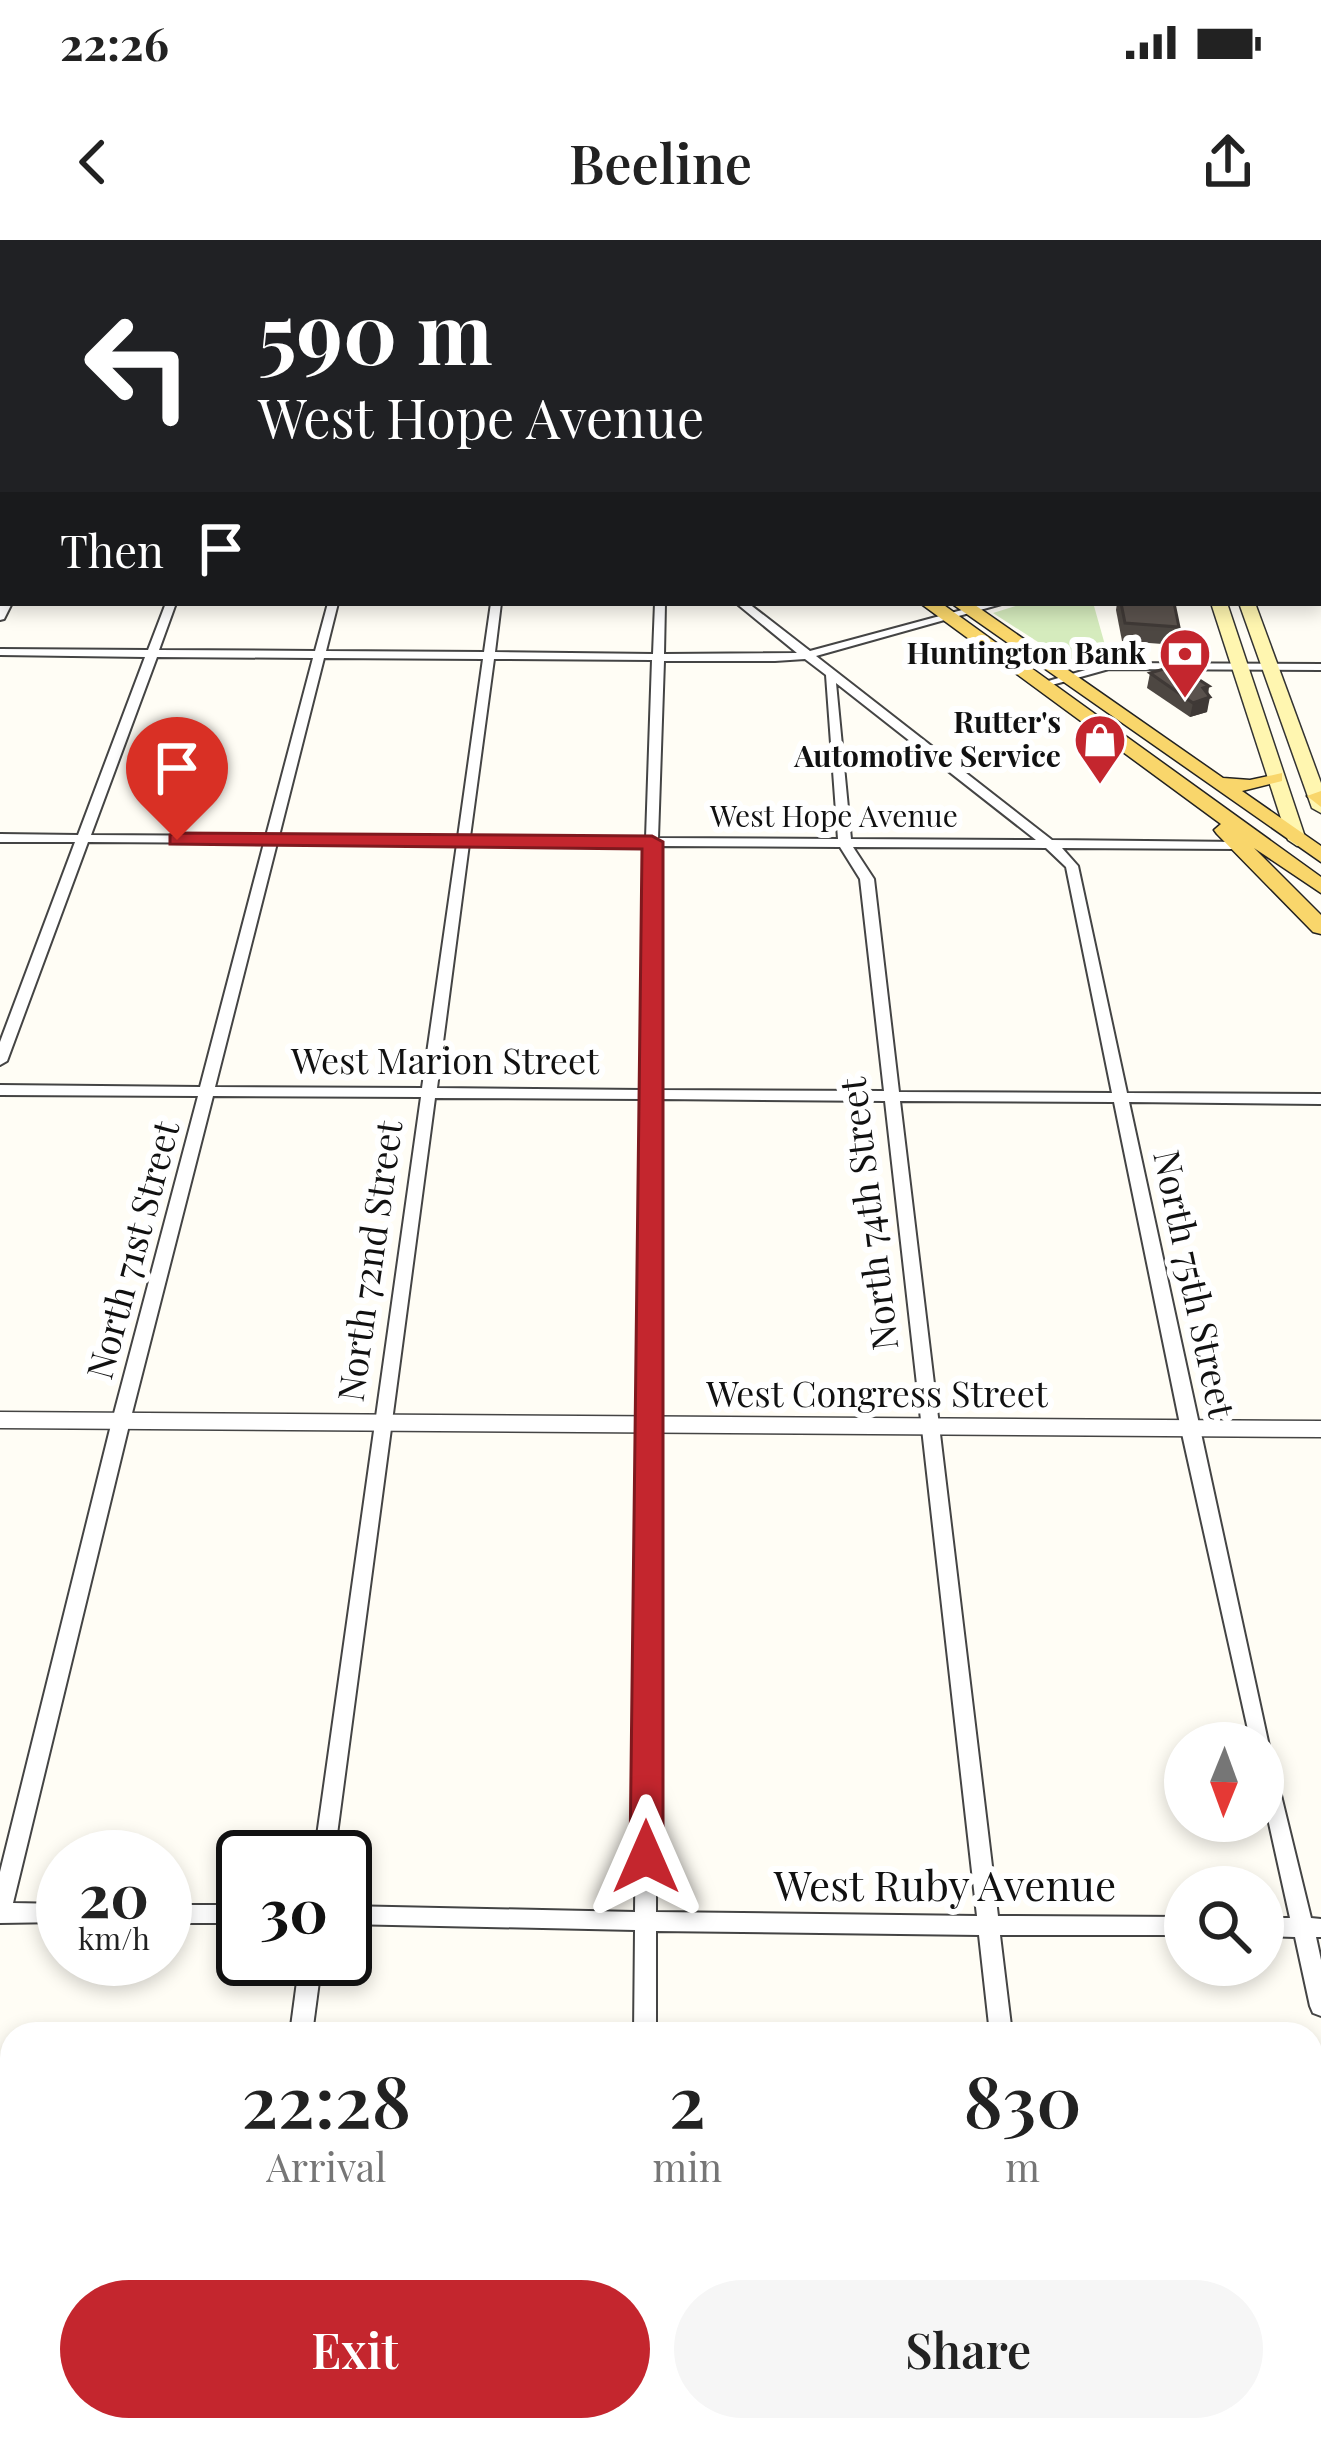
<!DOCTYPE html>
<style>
body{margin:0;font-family:"Playfair Display",serif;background:#f6f6f6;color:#222;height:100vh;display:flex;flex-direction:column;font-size:45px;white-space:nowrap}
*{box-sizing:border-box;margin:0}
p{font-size:39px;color:#767676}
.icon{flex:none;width:66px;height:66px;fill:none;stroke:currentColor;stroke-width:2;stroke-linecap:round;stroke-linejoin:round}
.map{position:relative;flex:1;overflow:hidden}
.panel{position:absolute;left:0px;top:1782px;width:1323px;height:420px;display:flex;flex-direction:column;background:#fff;border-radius:36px 36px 0 0;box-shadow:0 6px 18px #0003}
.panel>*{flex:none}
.guide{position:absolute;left:0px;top:0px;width:1323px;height:366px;box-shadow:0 6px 18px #0003;background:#202124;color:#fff;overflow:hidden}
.needle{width:78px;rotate:181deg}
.controls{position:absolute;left:1164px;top:1482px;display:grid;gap:24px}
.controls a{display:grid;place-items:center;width:120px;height:120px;border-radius:50%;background:#fff;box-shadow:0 6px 18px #0003;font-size:60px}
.speed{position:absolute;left:36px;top:1590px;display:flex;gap:24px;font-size:60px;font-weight:700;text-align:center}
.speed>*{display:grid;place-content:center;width:156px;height:156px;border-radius:50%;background:#fff;box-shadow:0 6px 18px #0003;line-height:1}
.speed small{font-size:30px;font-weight:400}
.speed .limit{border:6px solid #111;border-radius:18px;background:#fff;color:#111}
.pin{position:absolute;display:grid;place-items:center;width:102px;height:102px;color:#fff;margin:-123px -51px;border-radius:50% 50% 50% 0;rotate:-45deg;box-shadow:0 0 12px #0007}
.pin .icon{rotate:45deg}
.me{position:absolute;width:132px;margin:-66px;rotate:0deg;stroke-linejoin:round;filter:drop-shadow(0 0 9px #0008)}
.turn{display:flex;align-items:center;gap:42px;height:252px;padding:0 60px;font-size:54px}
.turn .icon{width:156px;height:156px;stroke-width:2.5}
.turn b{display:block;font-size:84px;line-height:102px}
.then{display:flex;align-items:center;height:114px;padding:0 60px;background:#0003;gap:24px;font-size:45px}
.eta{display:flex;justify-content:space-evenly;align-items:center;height:204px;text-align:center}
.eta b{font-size:72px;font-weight:600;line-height:84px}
.button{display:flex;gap:24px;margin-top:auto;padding:24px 60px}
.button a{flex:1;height:138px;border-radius:72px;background:#c4262e;color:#fff;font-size:48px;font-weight:600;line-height:138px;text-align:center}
.button a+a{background:#f6f6f6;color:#222}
.status{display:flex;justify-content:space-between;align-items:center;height:84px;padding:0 60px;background:#fff;direction:ltr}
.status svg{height:33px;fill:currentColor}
header{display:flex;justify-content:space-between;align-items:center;height:156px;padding:0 60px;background:#fff;font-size:54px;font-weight:600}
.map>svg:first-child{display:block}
.green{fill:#d5ebbd}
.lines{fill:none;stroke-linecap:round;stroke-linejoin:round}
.minor-casing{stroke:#444;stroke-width:4}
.tertiary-casing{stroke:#444;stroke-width:3}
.secondary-casing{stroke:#333;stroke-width:3}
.primary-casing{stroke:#222;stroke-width:3}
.minor{fill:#fff;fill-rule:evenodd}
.tertiary{fill:#fff;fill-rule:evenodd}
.secondary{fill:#fff6b0;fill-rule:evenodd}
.primary{fill:#f9d66b;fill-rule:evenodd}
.wall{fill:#4d4742}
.shaded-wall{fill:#3f3936}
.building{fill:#5a524d;stroke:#3f3936;stroke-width:3}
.route{fill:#c4262e;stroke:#7f191e;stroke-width:3}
.labels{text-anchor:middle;stroke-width:12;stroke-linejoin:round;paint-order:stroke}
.far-poi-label{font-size:30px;font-weight:bold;fill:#111;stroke:#fff;text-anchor:end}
.far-street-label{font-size:30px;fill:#111;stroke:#fff}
.street-label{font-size:36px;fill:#111;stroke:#fff}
.near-street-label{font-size:42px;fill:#111;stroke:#fff}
</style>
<div class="status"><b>22:26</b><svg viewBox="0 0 49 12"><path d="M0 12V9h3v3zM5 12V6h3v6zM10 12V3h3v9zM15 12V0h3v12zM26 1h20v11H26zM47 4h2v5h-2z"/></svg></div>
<header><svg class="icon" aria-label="back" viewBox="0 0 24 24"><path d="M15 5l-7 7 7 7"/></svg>Beeline<svg class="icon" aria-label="share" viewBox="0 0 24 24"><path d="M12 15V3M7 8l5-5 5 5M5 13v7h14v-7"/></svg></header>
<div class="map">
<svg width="1321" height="2202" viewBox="0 0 1321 2202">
<rect width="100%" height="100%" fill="#fffdf5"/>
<!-- green -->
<polygon class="green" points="1025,363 1088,363 1094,366 1105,405 1090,411 1090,422 1075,426 993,373"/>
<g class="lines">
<!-- minor casing -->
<g class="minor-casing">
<g id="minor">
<polygon points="279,0 288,0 291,3 282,3"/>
<polygon points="588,0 597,0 600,3 591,3"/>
<polygon points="707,0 719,0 714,3 702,3"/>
<polygon points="933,0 945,0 950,3 938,3"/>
<polygon points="1240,0 1248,0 1250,3 1242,3"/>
<rect x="0" y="20" width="3" height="6"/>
<rect x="1320" y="28" width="1" height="6"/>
<rect x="0" y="123" width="3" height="6"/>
<rect x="1320" y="130" width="1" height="6"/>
<rect x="1320" y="161" width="1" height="9"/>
<polygon points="3,361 3,363 12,363 4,379 0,380 0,366"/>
<path d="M166,363H176L159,410L315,411L328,363H338L326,411L484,412L491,363H501L495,412L653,414L655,363H665L664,414L797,413L736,363H748L810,411L988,363H1005L816,416L1052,600L1240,602L1241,605L1235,609L1062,608L1078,626L1127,853L1321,854V864L1129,862L1269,1506L1311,1678L1321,1679V1697H1316L1321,1720V1776L1313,1773L1310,1766L1295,1697L1263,1696V1678H1290L1263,1556V1503H1251L1181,1189L1114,862L900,861L998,1676L1185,1677V1695H1000L1012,1794H990L979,1695L656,1691V1794H634L635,1690L345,1684V1666L635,1672L643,859L435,858L334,1617H314L421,857L213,856L130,1181L13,1663L63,1664V1682L0,1683V1632L112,1181L198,856L0,855V845L200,847L264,603L88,602L7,821L0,825V802L75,602H0V594L78,595L145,417L0,415V409L148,410ZM157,417L313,418L266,596L91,595ZM324,418L483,419L458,597L279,596ZM494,419L652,420L646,598L470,597ZM805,419L826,435L838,599L658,598L664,421H775ZM836,443L1036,600L851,599ZM277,603L457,604L422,848L215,847ZM469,604L646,605L643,850L437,848ZM658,606L840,607L860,639L884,851L658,850ZM853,607L1046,608L1066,627L1112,853L899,852L874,639ZM658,859L885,861L977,1676L656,1672Z"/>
<polygon points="1109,423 1321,424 1321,430 1109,429 1041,448 1035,445"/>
<rect x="165" y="1665" width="78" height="18"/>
<polygon points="300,1719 322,1719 312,1794 290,1794"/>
<polygon points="241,2190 265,2190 264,2202 240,2202"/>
<polygon points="631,2190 655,2190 654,2202 630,2202"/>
<polygon points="1036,2190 1060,2190 1062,2202 1038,2202"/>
</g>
</g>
<!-- tertiary casing -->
<g class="tertiary-casing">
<g id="tertiary">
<rect x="0" y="99" width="3" height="11"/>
<polygon points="0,1172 1321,1181 1321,1197 0,1188"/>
</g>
</g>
<!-- secondary casing -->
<g class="secondary-casing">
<g id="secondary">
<polygon points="1093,0 1105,0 1106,3 1094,3"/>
<polygon points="1115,0 1127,0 1128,3 1116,3"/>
<polygon points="1211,363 1227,363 1306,600 1304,604 1297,606 1288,600"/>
<polygon points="1239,363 1255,363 1321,543 1321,573 1312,568"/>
</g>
</g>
<!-- primary casing -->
<g class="primary-casing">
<g id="primary">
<polygon points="417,0 433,0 435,3 419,3"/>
<polygon points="443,0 459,0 461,3 445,3"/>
<polygon points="3,242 3,253 0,254 0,243"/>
<rect x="1320" y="249" width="1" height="10"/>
<polygon points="920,363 941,363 1321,637 1321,653 1254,608 1321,675 1321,694 1313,692 1217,594 1214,590 1221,584"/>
<polygon points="951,363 972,363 1223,538 1250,540 1282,533 1282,541 1242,551 1321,606 1321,622"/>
<polygon points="1321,551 1321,567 1307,556"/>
</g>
</g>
<!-- minor -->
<use href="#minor" class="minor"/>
<!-- tertiary -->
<use href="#tertiary" class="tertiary"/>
<!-- secondary -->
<use href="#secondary" class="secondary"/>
<!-- primary -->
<use href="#primary" class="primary"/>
</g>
<!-- wall -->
<g class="wall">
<polygon points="1117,363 1174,363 1179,387 1176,405 1122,401 1116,370"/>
<polygon points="1150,433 1209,446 1207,472 1190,477 1147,448"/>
</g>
<!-- shaded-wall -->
<polygon class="shaded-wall" points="1209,446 1206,458 1210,457 1207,472 1190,477 1193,463 1203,448"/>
<!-- building -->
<g class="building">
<rect x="0" y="202" width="3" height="23"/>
<polygon points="1121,363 1174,363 1179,387 1125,383"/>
<polygon points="1167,428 1190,434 1209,446 1203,448 1210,457 1193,463 1150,433"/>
</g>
<!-- route -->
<polygon class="route" points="177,593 652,596 663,602 663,1617 658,1627 646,1631 635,1627 630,1617 642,609 170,604 170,595"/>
<!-- icons -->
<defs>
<g id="bank-pin" transform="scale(2.7)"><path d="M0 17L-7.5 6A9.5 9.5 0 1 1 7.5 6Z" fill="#c4262e" stroke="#fff"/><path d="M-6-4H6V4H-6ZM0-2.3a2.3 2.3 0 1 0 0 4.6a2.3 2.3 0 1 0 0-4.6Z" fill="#fff"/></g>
<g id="shop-pin" transform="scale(2.7)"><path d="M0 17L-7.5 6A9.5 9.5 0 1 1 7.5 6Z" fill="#c4262e" stroke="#fff"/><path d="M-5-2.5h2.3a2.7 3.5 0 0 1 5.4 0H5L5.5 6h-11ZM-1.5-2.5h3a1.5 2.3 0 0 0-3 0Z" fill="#fff"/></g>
</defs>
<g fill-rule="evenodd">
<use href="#bank-pin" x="1185" y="414"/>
<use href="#shop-pin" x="1100" y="500"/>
</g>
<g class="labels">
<!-- far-poi labels -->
<g class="far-poi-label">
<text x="1146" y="424">Huntington Bank</text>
<text x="1061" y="493">Rutter's<tspan x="1061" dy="34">Automotive Service</tspan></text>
</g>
<!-- far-street labels -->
<g class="far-street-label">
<text x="834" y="587">West Hope Avenue</text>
</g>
<!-- street labels -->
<g class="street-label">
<text x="445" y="834">West Marion Street</text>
<text transform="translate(869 974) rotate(-97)" y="13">North 74th Street</text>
<text transform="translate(133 1010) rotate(-75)" y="13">North 71st Street</text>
<text transform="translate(370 1021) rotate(-82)" y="13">North 72nd Street</text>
<text transform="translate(1194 1044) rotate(78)" y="13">North 75th Street</text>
<text x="877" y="1167">West Congress Street</text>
</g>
<!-- near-street labels -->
<g class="near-street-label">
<text x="945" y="1661">West Ruby Avenue</text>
</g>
</g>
</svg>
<div class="controls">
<a><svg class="needle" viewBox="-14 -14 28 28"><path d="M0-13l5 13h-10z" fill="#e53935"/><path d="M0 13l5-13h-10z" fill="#767676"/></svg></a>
<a><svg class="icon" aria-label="search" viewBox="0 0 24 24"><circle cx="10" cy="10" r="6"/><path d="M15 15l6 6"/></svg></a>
</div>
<div class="speed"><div>20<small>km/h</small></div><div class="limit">30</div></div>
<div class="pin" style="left:177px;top:600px;background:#d93025"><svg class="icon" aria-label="arrive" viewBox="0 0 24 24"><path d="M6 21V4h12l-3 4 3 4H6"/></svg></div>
<svg class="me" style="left:646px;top:1617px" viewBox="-20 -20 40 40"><path d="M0-17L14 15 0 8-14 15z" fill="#c4262e" stroke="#fff" stroke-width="4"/></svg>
<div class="guide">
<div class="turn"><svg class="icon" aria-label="left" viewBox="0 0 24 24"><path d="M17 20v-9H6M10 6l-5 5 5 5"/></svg><div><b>590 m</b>West Hope Avenue</div></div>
<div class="then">Then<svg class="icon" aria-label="arrive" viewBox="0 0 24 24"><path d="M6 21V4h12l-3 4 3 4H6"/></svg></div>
</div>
<section class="panel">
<div class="eta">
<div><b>22:28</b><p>Arrival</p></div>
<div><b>2</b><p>min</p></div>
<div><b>830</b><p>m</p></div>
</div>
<div class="button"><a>Exit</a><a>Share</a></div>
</section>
</div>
